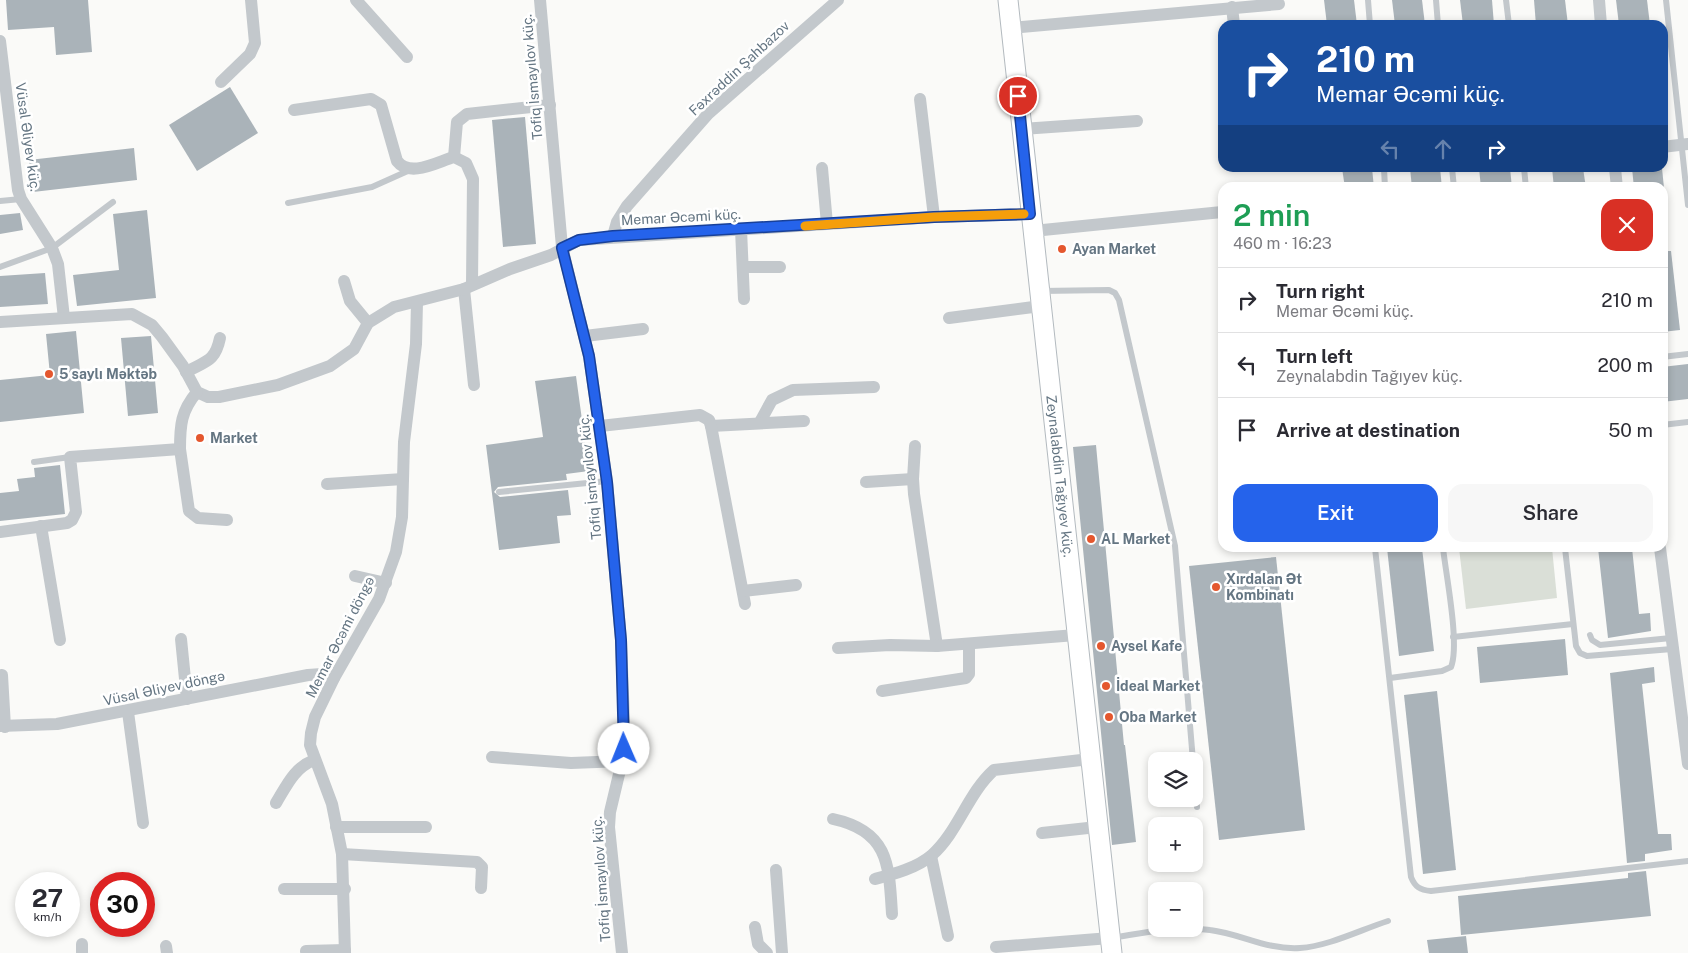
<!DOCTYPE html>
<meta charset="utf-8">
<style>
body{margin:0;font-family:"Public Sans",sans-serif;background:#f7f7f7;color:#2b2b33;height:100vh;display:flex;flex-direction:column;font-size:19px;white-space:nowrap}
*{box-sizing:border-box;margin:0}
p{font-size:16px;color:#7c7c81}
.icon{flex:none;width:28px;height:28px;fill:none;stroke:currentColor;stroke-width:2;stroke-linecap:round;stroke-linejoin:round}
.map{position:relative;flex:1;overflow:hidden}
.panel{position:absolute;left:1218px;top:182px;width:450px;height:370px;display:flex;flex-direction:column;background:#fff;border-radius:15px;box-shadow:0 2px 8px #0003}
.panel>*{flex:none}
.top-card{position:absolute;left:1218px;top:20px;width:450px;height:152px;border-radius:15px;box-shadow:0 2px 8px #0003;background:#1a4fa0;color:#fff;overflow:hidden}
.fabs{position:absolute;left:1148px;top:752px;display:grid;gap:10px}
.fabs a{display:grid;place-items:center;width:55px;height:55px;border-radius:10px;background:#fff;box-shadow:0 2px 8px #0003;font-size:25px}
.speed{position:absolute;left:15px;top:872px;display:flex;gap:10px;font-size:25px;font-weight:700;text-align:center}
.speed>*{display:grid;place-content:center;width:65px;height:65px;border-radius:50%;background:#fff;box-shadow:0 2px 8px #0003;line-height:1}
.speed small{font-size:12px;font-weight:400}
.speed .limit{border:8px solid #d22;background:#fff;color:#111}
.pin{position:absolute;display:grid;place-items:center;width:42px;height:42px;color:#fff;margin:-21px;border:2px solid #fff;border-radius:50%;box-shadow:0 1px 5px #0007}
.me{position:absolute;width:55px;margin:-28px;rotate:359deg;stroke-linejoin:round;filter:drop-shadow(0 0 4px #0008)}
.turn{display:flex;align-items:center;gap:18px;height:105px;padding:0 15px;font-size:22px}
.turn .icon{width:65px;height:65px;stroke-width:2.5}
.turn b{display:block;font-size:35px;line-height:42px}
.lanes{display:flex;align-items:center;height:48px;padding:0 15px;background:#0003;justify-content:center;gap:25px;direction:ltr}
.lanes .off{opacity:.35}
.round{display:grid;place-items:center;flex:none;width:52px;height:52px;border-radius:15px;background:#f7f7f7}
.head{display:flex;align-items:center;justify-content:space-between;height:85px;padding:0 15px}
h1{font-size:30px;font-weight:600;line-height:38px;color:#1e9e55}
.button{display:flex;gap:10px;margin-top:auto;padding:10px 15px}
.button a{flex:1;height:58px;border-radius:15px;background:#2563eb;color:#fff;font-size:20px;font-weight:600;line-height:58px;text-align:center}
.button a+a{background:#f7f7f7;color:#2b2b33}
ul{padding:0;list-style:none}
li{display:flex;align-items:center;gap:15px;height:65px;padding:0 15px;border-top:1px solid #e1e1e2}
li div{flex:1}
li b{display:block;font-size:19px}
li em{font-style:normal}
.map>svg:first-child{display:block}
.green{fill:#dadfd7}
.building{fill:#aab3b9}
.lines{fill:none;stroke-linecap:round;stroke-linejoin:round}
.secondary-casing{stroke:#b3babf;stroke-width:21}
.lane{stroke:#c3c8cc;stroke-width:6}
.street{stroke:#c3c8cc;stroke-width:12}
.secondary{stroke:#fff;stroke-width:19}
.route-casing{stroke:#184099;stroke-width:12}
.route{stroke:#2563eb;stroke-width:9}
.slow{stroke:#f59e0b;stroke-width:9}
.poi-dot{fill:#e4572e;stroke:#fff;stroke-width:2}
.labels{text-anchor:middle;stroke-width:5;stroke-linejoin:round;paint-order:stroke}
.street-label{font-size:14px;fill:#657683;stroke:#fff}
.poi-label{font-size:14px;font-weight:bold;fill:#657683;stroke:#fff;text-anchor:start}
</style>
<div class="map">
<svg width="1688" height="953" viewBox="0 0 1688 953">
<rect width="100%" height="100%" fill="#fafaf8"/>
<!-- green -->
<polygon class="green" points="1459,548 1552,548 1557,598 1466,609"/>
<!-- building -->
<g class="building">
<polygon points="6,0 88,0 92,52 56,55 54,27 8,30"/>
<polygon points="1324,0 1354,0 1357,25 1327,25"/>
<polygon points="1392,0 1422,0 1425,25 1395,25"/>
<polygon points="1460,0 1492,0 1494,25 1463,25"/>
<polygon points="1534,0 1565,0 1568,25 1536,25"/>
<polygon points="1616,0 1647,0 1650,25 1619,25"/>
<polygon points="230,87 258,133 197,171 169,125"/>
<polygon points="525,117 536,244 503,247 492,120"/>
<polygon points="134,148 137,180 33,192 29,160"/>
<polygon points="1342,168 1372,168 1374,188 1345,188"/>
<polygon points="1410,168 1440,168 1442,188 1412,188"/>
<polygon points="1479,168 1510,168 1512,188 1481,188"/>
<polygon points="1552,168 1583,168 1586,188 1554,188"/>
<polygon points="1632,168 1662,168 1664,188 1634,188"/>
<polygon points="147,210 156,298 77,306 73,275 119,270 113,214"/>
<polygon points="20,213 23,230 0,234 0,215"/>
<polygon points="1662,251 1671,251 1680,330 1662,332"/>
<polygon points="45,273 48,304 0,307 0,276"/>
<polygon points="76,331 84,413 0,422 0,380 50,375 46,334"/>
<polygon points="151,336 158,413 128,416 121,338"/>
<polygon points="1688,364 1688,399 1662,402 1662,367"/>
<polygon points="576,376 589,471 566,474 567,480 498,487 494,492 500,497 568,490 571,515 557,516 560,543 499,550 486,445 543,437 535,381"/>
<polygon points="1096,445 1124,745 1125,745 1136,842 1112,845 1073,447"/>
<polygon points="60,465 65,514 0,521 0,493 19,491 17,479 35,477 34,468"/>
<polygon points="1387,548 1422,548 1434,651 1399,656"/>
<polygon points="1598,548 1632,548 1639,614 1650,613 1651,631 1608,638"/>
<polygon points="1276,557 1305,830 1219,840 1189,566"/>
<polygon points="1565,639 1568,675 1480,683 1477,647"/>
<polygon points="1654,667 1655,682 1642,684 1658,834 1671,834 1672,850 1645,854 1645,861 1627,863 1610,673"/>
<polygon points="1437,691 1456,870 1423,874 1404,695"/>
<polygon points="1646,871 1651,916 1461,935 1458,896 1628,878 1628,873"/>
<polygon points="1466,936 1468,953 1429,953 1427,940"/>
</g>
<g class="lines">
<!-- secondary casing -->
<g class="secondary-casing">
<g id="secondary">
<path id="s1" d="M1008,0L1112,953"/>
</g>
</g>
<!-- lane -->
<g class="lane">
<polyline points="1368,0 1370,25"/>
<polyline points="1436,0 1438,25"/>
<polyline points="1506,0 1509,25"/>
<polyline points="1666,0 1688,205"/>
<polyline points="1384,168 1385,188"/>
<polyline points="1452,168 1454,188"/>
<polyline points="1524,168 1526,188"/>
<polyline points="0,201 21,199"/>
<polyline points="288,203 372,187 410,170"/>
<polyline points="0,267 52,248 113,202"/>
<polyline points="1041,291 1109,290 1115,293 1119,300 1175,546 1193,761"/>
<polyline points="1662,357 1688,354"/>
<polyline points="1662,425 1688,422"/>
<polyline points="34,462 70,457"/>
<polyline points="499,492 607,481"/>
<path d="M1375,548L1411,877C1415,887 1420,890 1431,891L1688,861"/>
<polyline points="1565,548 1576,646 1580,653 1587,656 1672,649"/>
<polyline points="1590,635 1592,640 1600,645 1671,638"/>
<polyline points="1453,637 1573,624"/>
<path d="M1390,678L1442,671L1451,667C1460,645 1446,575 1443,548"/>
<polyline points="1194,765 1197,807"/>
<path d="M1111,938C1144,933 1178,925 1210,930C1242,934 1266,950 1300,948C1329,946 1360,930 1388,921"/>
</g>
<!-- street -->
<g class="street">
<polyline points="356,0 407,57"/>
<polyline points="540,0 562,247 589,356 607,481 621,640 625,749 610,812 609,827 622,953"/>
<polyline points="1599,0 1601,25"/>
<polyline points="1232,7 1234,25"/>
<polyline points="1011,28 1279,4"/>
<polyline points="0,41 18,190 21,199 52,248 58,264 64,318"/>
<polyline points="221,82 250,54 255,43 251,0"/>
<polyline points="920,99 934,217"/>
<path d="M294,110L371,99L381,105L397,161C410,178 437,162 454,157L466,163L473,179L472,285"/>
<polyline points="1022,129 1137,121"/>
<polyline points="1662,147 1688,144"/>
<polyline points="454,157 457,122 467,114 550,105"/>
<polyline points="822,168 827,224"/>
<polyline points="1615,168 1617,188"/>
<polyline points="741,229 744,299"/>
<polyline points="1033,231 1222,212"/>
<polyline points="613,236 617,222 627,206 708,114 838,0"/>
<polyline points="743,267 780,267"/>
<polyline points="344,281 350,301 368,323"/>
<polyline points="464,289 474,385"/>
<polyline points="949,318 1041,306"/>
<polyline points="0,322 132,314 152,325 162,337 183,366 197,392 208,397 219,397 278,385 330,366 354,349 368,323 394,307 464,289 510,269 551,255 579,240 934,217 1030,214"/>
<polyline points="585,336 643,329"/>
<path d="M186,372C206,361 215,362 220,338"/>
<polyline points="760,422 772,400 793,390 874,387"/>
<polyline points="600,426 700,415 709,420 711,426 804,421"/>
<polyline points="711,426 745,604"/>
<polyline points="915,446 913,479 914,494 937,646"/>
<polyline points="180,449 189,511 198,518 227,520"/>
<polyline points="866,482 913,479"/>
<polyline points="327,484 403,479"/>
<polyline points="41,526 60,640"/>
<path d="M0,532L67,523L72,520L76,512L70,457L180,449C180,425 181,411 197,392"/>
<polyline points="1660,548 1688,764"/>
<polyline points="355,576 386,583"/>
<polyline points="743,591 796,585"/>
<polyline points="181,639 187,699"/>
<polyline points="838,648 890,645 937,646 1076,635"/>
<polyline points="2,675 5,727"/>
<polyline points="882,691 966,678 969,674 969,644"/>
<polyline points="128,712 143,823"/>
<polyline points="0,726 57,724 308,675 322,674 334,678"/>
<polyline points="492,757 571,763 623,761"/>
<path d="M276,803C287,785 294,768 314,760"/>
<path d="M833,819C889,831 889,865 892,914"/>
<polyline points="336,827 426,827"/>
<polyline points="1042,833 1097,827"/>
<polyline points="342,854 477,862 482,867 481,888"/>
<polyline points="931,856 948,936"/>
<polyline points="776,870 782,953"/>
<path d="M875,879C894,874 917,868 932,855C958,832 968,793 994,770L1090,759"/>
<polyline points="284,889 345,889"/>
<polyline points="755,927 758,944 767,953"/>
<polyline points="82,944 82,953"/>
<polyline points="166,946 167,953"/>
<polyline points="996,947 1110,938"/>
<polyline points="306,951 345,950"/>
<polyline points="345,953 342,854 332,804 310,745 311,733 315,717 334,678 379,599 396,552 402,517 404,442 416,344 417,302"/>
</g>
<!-- secondary -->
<use href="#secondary" class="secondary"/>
</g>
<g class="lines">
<!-- route casing -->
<g class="route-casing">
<polyline id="route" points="624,749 621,640 607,482 589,356 562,248 579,240 613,236 934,217 1030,214 1018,96"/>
</g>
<!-- route -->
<use href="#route" class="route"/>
<!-- slow -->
<polyline class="slow" points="805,226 934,217 1024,214"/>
</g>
<!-- markers -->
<g class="poi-dot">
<circle cx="1062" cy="249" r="5"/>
<circle cx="49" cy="374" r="5"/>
<circle cx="200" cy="438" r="5"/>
<circle cx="1091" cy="539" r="5"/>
<circle cx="1216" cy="587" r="5"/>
<circle cx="1101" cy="646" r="5"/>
<circle cx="1106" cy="686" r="5"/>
<circle cx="1109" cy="717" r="5"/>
</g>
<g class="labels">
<!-- street labels -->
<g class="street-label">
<text transform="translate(739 68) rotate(-43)" y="5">Fəxrəddin Şahbazov</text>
<text transform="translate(532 77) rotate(-95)" y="5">Tofiq İsmayılov küç.</text>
<text transform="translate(28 137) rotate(82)" y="5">Vüsal Əliyev küç.</text>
<text transform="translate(681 217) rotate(-3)" y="5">Memar Əcəmi küç.</text>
<text transform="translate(590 477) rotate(-96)" y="5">Tofiq İsmayılov küç.</text>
<text dy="5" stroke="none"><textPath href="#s1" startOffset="479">Zeynalabdin Tağıyev küç.</textPath></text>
<text transform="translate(340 637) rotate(-63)" y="5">Memar Əcəmi döngə</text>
<text transform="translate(164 688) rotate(-12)" y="5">Vüsal Əliyev döngə</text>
<text transform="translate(601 879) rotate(-94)" y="5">Tofiq İsmayılov küç.</text>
</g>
<!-- poi labels -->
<g class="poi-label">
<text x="1072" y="254">Ayan Market</text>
<text x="59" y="379">5 saylı Məktəb</text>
<text x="210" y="443">Market</text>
<text x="1101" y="544">AL Market</text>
<text x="1226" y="584">Xırdalan Ət<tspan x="1226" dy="16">Kombinatı</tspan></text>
<text x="1111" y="651">Aysel Kafe</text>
<text x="1116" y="691">İdeal Market</text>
<text x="1119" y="722">Oba Market</text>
</g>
</g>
</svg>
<div class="fabs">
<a><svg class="icon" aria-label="layers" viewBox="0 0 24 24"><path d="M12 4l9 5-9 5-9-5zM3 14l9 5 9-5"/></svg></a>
<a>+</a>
<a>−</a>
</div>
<div class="speed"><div>27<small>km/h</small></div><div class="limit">30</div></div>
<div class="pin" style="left:1018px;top:96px;background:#d93025"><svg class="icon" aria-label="arrive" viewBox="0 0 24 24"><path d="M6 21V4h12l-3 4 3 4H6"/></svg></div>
<svg class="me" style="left:624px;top:749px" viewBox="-20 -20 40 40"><circle r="19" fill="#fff"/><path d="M0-13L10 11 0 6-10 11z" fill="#2563eb"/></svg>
<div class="top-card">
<div class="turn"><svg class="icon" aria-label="right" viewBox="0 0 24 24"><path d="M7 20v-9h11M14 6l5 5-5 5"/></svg><div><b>210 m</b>Memar Əcəmi küç.</div></div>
<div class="lanes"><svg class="icon off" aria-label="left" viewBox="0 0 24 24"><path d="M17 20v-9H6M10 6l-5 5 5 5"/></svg><svg class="icon off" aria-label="ahead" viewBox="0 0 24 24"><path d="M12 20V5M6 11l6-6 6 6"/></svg><svg class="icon" aria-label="right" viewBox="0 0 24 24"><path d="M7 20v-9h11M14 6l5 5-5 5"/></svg></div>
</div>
<section class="panel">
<div class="head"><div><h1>2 min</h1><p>460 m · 16:23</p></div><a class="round" style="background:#d93025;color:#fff"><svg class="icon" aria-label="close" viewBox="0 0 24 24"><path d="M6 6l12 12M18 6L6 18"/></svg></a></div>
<ul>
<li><svg class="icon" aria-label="right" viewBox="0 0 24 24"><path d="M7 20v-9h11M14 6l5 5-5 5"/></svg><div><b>Turn right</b><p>Memar Əcəmi küç.</p></div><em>210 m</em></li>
<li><svg class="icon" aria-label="left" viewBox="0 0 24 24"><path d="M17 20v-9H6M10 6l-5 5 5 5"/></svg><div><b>Turn left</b><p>Zeynalabdin Tağıyev küç.</p></div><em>200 m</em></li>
<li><svg class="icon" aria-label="arrive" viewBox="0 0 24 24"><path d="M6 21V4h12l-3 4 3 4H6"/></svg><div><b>Arrive at destination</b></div><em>50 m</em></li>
</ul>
<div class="button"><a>Exit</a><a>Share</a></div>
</section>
</div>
